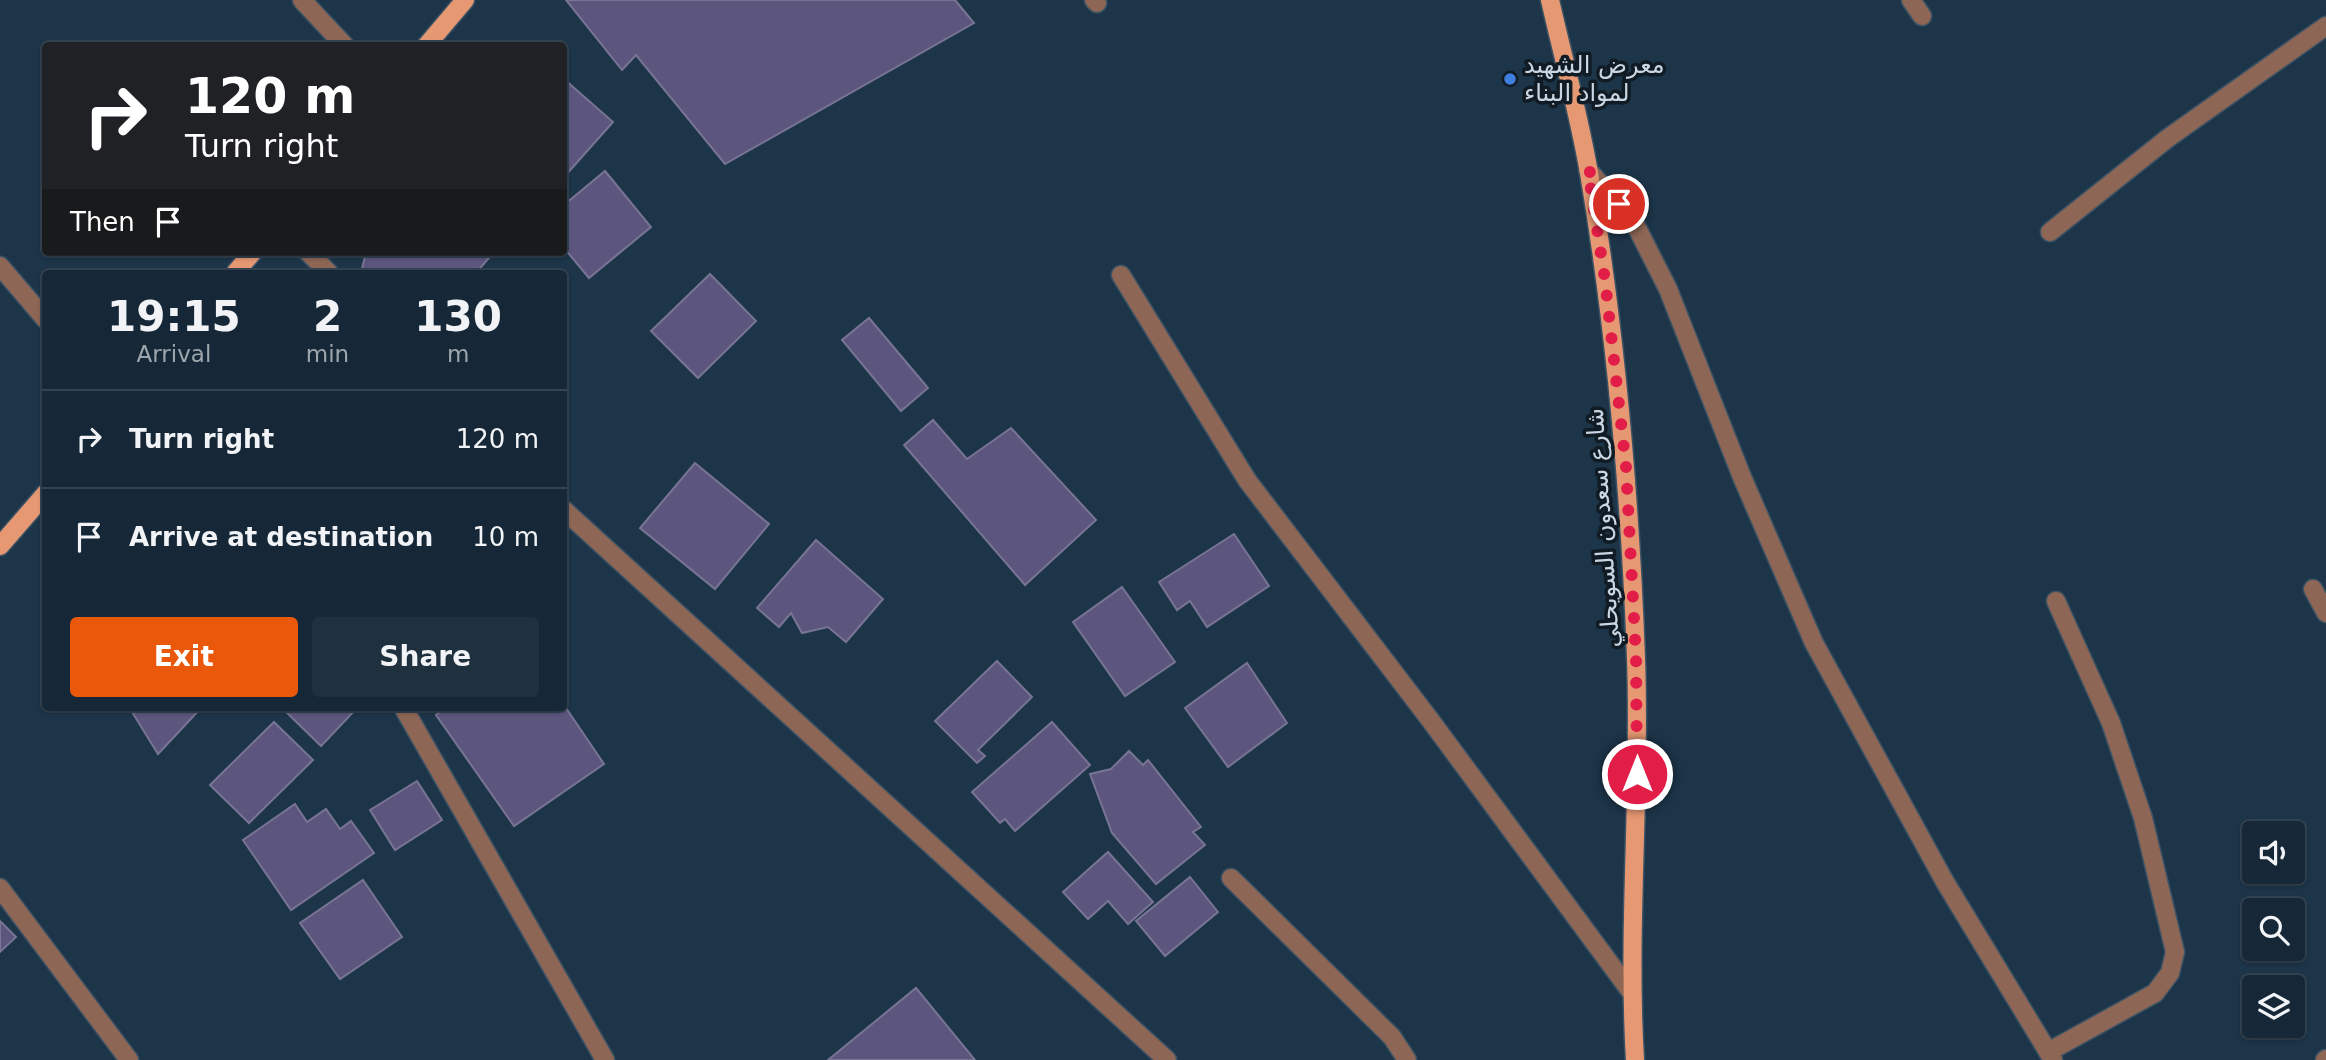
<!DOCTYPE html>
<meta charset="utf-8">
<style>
body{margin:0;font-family:"DejaVu Sans","Noto Naskh Arabic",sans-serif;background:#1f303f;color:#f1f3f6;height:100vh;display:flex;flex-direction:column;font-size:26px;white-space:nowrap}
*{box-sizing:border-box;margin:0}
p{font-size:23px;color:#9ea6ad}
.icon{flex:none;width:38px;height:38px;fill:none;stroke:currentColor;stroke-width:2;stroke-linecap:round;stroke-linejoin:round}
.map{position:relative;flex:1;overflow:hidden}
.drawer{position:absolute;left:42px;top:270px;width:525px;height:441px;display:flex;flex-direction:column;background:#162837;border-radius:7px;box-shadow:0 2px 5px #0004,0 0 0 2px #354452}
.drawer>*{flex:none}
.hud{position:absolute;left:42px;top:42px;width:525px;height:214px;border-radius:7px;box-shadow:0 2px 5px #0004,0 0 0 2px #354452;background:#202124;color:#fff;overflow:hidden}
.tools{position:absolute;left:2242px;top:821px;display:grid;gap:14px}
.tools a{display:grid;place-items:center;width:63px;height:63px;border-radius:7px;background:#162837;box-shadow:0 2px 5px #0004,0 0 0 2px #354452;font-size:35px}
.pin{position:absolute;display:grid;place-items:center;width:60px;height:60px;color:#fff;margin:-30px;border:4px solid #fff;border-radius:50%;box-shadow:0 2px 7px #0007}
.me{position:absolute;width:77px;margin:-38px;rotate:0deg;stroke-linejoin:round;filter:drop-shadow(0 0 5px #0008)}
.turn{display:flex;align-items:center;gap:24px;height:147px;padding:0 28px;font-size:32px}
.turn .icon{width:91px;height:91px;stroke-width:2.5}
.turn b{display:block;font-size:49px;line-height:60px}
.then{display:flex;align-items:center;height:66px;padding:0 28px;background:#0003;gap:14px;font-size:26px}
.eta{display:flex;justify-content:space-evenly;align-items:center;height:119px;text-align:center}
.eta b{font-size:42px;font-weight:600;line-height:49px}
.cta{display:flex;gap:14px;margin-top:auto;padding:14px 28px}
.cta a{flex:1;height:80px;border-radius:7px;background:#ea580c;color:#fff;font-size:28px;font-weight:600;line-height:80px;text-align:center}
.cta a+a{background:#1f303f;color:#f1f3f6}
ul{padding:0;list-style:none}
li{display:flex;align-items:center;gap:21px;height:98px;padding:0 28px;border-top:2px solid #354452}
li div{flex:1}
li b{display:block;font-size:26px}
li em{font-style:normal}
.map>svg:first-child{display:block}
.building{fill:#5c567f;stroke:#787493;stroke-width:2}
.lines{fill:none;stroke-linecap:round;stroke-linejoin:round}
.minor-casing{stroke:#3c5265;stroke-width:21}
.major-casing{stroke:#3c5265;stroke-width:21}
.minor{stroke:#8d6655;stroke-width:18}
.major{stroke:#e69873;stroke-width:18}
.route{stroke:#e11d48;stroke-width:12;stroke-dasharray:0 21.6}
.shop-dot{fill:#3f7fe0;stroke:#111b24;stroke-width:2.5}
.labels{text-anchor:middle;stroke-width:7;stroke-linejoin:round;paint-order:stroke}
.poi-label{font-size:24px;fill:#c9d7e4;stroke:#111b24;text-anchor:start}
.street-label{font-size:24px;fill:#c9d7e4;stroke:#111b24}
</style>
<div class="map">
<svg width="2326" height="1060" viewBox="0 0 2326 1060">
<rect width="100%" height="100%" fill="#1d3549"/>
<!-- building -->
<g class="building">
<polygon points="566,0 955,0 974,23 725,164 636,55 622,70"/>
<polygon points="564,79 613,122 564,177"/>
<polygon points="605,171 651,227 589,278 564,248 564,205"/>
<polygon points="366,252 494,252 476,273 361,273"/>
<polygon points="710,274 756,321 698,378 651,331"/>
<polygon points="869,318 928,388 901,411 842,340"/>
<polygon points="933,420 967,459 1011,428 1096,520 1025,585 904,445"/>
<polygon points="695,463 769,524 715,589 640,528"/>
<polygon points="1234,534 1269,586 1207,627 1190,601 1177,610 1159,582"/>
<polygon points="816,540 883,599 846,642 828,627 802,633 791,613 779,627 757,608"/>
<polygon points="1122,587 1175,662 1125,696 1073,622"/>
<polygon points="997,661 1032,697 978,750 985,756 977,763 935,721"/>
<polygon points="1247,663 1287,723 1228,767 1185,708"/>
<polygon points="564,705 604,764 514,826 436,715 448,707"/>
<polygon points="129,707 202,707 158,754"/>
<polygon points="281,707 358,707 321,746"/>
<polygon points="274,722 313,760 249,823 210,785"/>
<polygon points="1052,722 1090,765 1015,831 1005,819 1000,823 972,792"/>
<polygon points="1129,751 1143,765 1148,760 1201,827 1193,832 1205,845 1156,884 1112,833 1090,774 1111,769"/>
<polygon points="417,781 442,820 395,850 370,810"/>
<polygon points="295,804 307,822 326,809 340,829 351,821 374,853 291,910 243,840"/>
<polygon points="1108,852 1153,902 1128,924 1108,901 1088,919 1063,892"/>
<polygon points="1190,877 1218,912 1165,956 1136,921"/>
<polygon points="363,880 402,937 340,979 300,923"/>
<polygon points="0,921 16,937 0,952"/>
<polygon points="916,988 975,1060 828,1060"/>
</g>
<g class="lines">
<!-- minor casing -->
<g class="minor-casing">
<g id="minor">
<polyline points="302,0 345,46"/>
<polyline points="1094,0 1097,3"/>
<polyline points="1911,0 1922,16"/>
<polyline points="1588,170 1634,222 1668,289 1742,477 1814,643 1945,882 2053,1060"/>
<polyline points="2050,232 2168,138 2326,26"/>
<polyline points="308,252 329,273"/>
<polyline points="0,266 46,320"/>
<polyline points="1121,275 1247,480 1431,721 1631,992"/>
<polyline points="564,510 1167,1060"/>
<polyline points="2313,589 2326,613"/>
<polyline points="403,707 605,1060"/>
<polyline points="1231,878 1392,1037 1407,1060"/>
<polyline points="0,888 129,1060"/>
<polyline points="2048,1052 2155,993 2170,973 2175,952 2143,818 2111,723 2056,601"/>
<polyline points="2325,1060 2326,1059"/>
</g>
</g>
<!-- major casing -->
<g class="major-casing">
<g id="major">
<path d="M1550,0C1563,57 1579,115 1589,173C1616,333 1630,495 1636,658C1641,792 1627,926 1635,1060"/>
<polyline points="426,46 465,0"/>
<polyline points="235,273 253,252"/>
<polyline points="0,546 46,493"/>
</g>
</g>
<!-- minor -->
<use href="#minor" class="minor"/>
<!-- major -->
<use href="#major" class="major"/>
</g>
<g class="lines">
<!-- route -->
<polyline class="route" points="1619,204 1588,170 1605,280 1626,467 1636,657 1637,774"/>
</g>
<!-- markers -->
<circle class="shop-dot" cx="1510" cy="79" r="7"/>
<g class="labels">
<!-- poi labels -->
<g class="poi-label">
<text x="1524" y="73">معرض الشهيد<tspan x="1524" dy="28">لمواد البناء</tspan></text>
</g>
<!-- street labels -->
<g class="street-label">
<text transform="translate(1603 528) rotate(-94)" y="8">شارع سعدون السويحلي</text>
</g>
</g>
</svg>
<div class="tools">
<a><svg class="icon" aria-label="sound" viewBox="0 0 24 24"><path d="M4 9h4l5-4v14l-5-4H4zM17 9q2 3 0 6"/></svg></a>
<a><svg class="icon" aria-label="search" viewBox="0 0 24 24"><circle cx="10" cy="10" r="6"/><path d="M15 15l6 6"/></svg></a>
<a><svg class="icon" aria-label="layers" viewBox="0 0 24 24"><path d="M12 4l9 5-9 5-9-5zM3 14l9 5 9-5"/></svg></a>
</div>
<div class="pin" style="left:1619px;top:204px;background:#d93025"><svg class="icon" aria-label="arrive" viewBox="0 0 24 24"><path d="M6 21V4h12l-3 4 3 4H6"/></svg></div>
<svg class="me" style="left:1637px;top:774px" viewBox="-20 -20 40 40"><circle r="17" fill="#e11d48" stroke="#fff" stroke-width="3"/><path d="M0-11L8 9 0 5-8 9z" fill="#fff"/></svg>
<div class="hud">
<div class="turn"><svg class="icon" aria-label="right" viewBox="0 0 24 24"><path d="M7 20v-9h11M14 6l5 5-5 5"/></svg><div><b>120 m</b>Turn right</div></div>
<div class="then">Then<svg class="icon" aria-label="arrive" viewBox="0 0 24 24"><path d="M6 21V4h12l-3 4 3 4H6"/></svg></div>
</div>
<section class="drawer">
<div class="eta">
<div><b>19:15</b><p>Arrival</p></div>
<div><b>2</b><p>min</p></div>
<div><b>130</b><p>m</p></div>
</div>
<ul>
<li><svg class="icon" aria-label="right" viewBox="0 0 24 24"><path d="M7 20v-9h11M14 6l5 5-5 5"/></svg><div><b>Turn right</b></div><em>120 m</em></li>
<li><svg class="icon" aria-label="arrive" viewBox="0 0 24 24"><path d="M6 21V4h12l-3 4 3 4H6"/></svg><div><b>Arrive at destination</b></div><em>10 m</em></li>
</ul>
<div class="cta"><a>Exit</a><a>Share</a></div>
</section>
</div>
